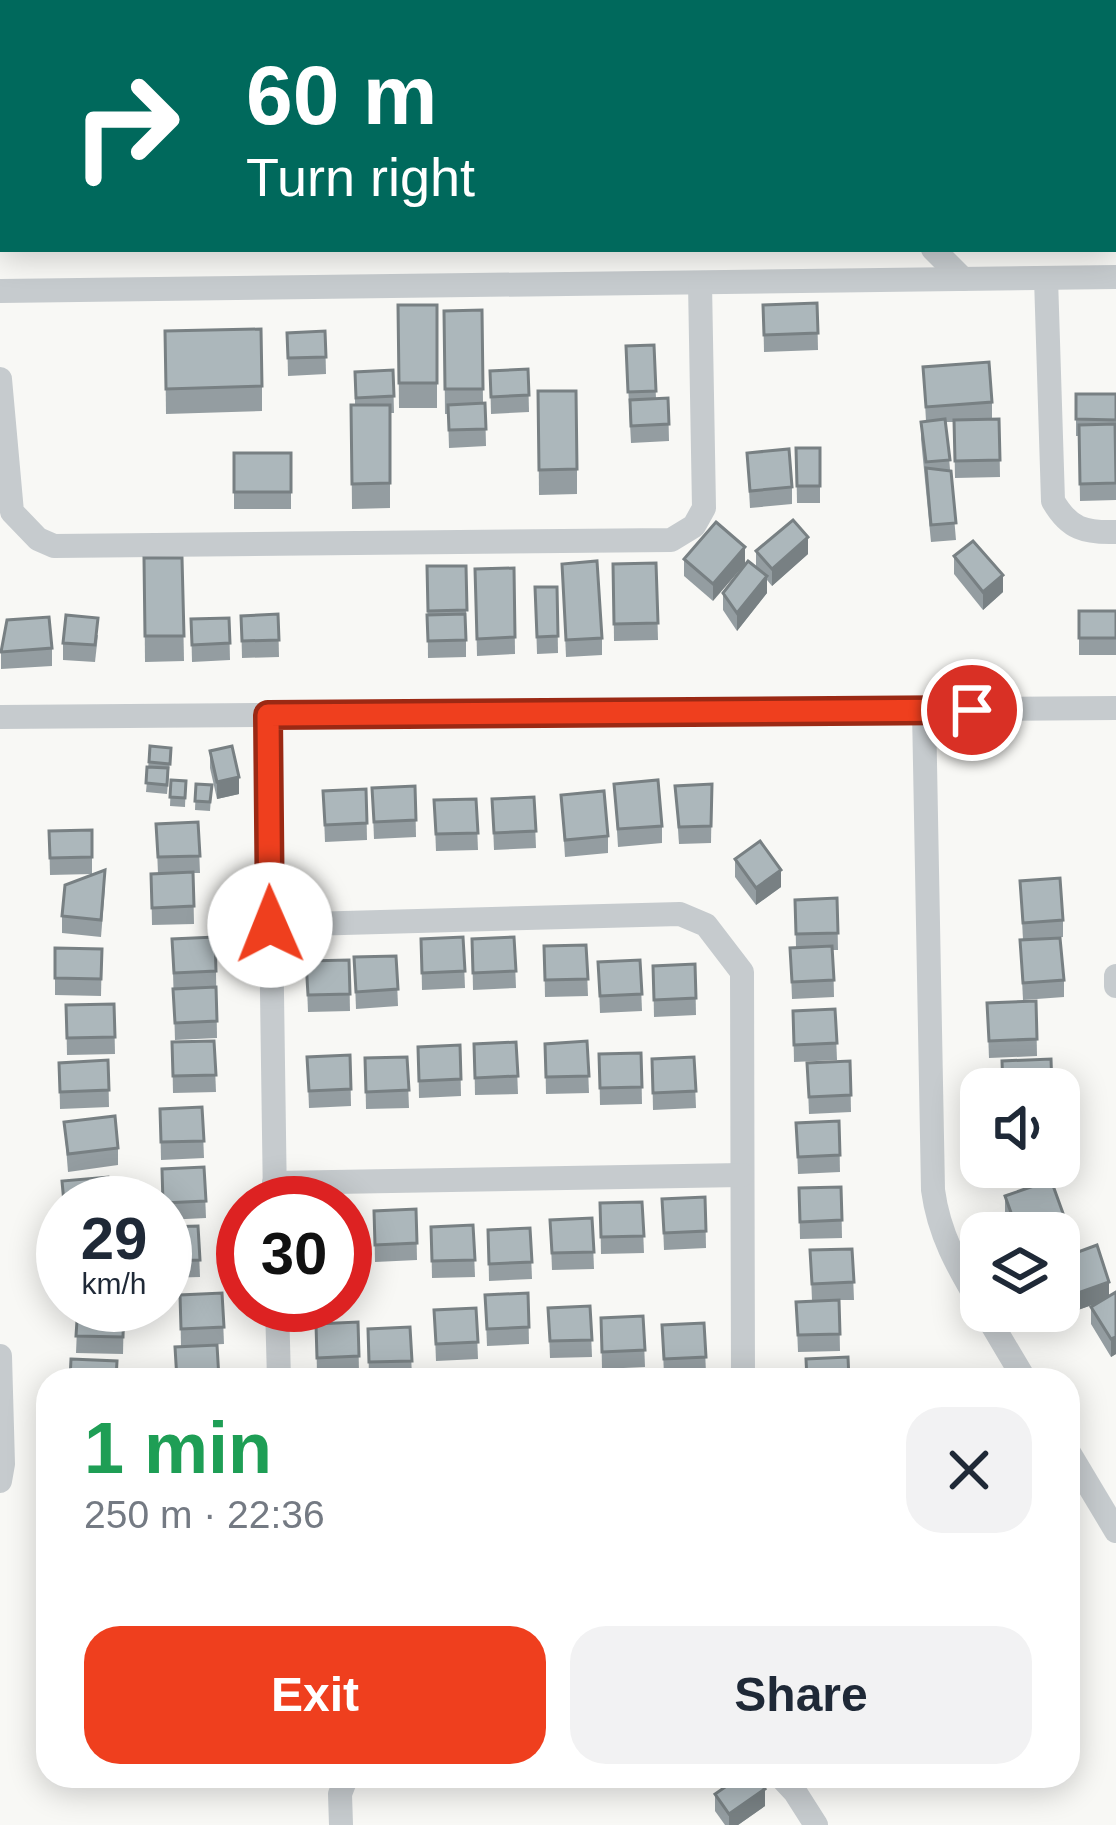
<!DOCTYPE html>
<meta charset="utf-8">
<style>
body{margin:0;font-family:Arial,sans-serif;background:#f2f2f3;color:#1f2937;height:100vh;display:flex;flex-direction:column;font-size:45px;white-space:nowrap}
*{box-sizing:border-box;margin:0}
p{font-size:39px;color:#747a83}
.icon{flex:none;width:66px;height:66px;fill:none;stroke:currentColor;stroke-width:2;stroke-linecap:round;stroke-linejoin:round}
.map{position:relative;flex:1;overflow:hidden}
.details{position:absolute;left:36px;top:1368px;width:1044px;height:420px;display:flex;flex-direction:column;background:#fff;border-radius:36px;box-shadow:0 6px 30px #0003}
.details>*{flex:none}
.hud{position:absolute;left:0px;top:0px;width:1116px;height:252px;box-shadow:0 6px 30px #0003;background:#00695c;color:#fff;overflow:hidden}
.fabs{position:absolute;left:960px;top:1068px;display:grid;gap:24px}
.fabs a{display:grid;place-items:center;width:120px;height:120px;border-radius:24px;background:#fff;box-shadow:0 6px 30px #0003;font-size:60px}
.speed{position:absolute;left:36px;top:1176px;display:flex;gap:24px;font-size:60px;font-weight:700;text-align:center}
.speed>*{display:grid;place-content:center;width:156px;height:156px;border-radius:50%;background:#fff;box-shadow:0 6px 30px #0003;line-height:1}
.speed small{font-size:30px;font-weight:400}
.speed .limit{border:18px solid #d22;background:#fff;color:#111}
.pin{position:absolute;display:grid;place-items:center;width:102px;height:102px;color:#fff;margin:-51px;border:6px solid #fff;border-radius:50%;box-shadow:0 3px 12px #0007}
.me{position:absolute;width:132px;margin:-66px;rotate:359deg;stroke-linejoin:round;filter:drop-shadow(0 0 9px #0008)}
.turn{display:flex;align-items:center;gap:42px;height:252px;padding:0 48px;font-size:54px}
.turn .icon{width:156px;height:156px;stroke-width:2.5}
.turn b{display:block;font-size:84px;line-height:102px}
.round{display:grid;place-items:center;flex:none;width:126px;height:126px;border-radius:36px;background:#f2f2f3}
.summary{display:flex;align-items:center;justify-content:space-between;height:204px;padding:0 48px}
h1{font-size:72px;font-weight:600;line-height:90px;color:#1e9e55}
.action{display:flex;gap:24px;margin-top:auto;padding:24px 48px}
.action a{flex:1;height:138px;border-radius:36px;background:#ef3f1e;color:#fff;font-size:48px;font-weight:600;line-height:138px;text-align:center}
.action a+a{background:#f2f2f3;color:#1f2937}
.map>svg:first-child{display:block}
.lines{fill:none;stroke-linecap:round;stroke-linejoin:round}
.minor{stroke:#c6cbce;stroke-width:24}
.wall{fill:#949da1}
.shaded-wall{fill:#788083}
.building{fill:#acb7bb;stroke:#788083;stroke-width:3}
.route-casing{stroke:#9b2914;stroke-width:30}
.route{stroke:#ef3f1e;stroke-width:21}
</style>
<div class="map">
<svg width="1116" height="1825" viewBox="0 0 1116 1825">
<rect width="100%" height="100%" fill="#f8f8f5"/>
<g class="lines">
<!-- minor -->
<g class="minor">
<polyline points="701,0 701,3"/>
<polyline points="871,0 871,3"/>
<polyline points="0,43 3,43"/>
<polyline points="933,249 963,279"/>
<path d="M1046,278L1053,501C1069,529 1085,533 1116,532"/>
<polyline points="0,291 1116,277"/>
<polyline points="0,379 12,512 38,539 54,546 671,540 694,526 704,508 700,283"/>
<path d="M924,710L933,1190C939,1235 958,1267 981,1306"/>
<polyline points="268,715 275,1203"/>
<polyline points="0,717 1116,708"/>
<polyline points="270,925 680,914 706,925 742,972 743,1380"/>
<polyline points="1116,976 1116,986"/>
<polyline points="274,1183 742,1175"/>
<polyline points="277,1305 279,1380"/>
<polyline points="984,1311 1025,1380"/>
<polyline points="0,1356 3,1464 0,1481"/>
<polyline points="1068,1451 1116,1531"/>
<polyline points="780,1776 795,1792 816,1825"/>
<polyline points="341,1825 340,1794 347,1776"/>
</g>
</g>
<!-- wall -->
<g class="wall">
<polygon points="817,303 818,350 764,352 763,305"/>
<polygon points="398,305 437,305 437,408 399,408"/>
<polygon points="482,310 483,403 485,403 486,446 449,448 448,414 445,414 444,311"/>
<polygon points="165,331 262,386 262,411 166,414"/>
<polygon points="325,331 326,374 288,376 287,333"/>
<polygon points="654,345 656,399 668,398 669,441 631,443 626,346"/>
<polygon points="923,367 992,402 992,419 999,419 1000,477 955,478 954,422 946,422 956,540 931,542 921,439 921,422 926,421"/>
<polygon points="528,369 529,412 491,414 490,371"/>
<polygon points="393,370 394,413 390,413 390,508 352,509 351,405 355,405 355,372"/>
<polygon points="538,391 577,469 577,494 539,495"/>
<polygon points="1076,394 1116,394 1116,500 1080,501 1079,436 1076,436"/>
<polygon points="796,448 820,448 820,503 797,503"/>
<rect x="234" y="453" width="57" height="56"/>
<polygon points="747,453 792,487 792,504 750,508"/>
<polygon points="716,522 713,601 684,576 684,559"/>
<polygon points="756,551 808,554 772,586 767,580 767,593 737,631 723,610 723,593 756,568"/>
<polygon points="954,556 1003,592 983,610 954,574"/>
<polygon points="144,558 182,558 184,661 145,662"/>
<polygon points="656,563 658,640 614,641 613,564"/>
<polygon points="562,564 602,638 602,655 566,657"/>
<polygon points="466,566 466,657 428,658 427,567"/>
<polygon points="514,568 515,654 477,656 475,569"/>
<polygon points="535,587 557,587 558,653 537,654"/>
<rect x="1079" y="611" width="37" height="44"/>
<polygon points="278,614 279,657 242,658 241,616"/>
<polygon points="229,618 230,660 192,662 191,619"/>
<polygon points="98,635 95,662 63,660 63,643"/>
<polygon points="52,648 52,666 1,669 1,652"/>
<polygon points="150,746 171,748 167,794 146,792"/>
<polygon points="210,751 239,794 217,799 210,768"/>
<polygon points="171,780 186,781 185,807 170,806"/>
<polygon points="196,784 212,785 210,811 195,810"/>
<polygon points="614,784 662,826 662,843 618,847"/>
<polygon points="712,784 711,843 679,844 675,786"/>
<polygon points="415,786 416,837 374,839 372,788"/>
<polygon points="366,789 367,840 325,842 323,791"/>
<polygon points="561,795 608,836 608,853 565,857"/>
<polygon points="534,797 536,848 494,850 492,799"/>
<polygon points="476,799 478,850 436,851 434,800"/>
<polygon points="198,822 200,873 193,873 194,924 152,925 151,874 158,874 156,824"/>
<polygon points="92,830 92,874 50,875 49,831"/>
<polygon points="735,859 781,887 756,905 735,877"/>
<polygon points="1020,881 1063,920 1063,937 1023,940"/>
<polygon points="105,887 101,937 62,933 62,916"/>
<polygon points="837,898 838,950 833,950 834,997 792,999 790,948 796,947 795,900"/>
<polygon points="463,937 465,988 422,990 421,939"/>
<polygon points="514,937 516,988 473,990 472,939"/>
<polygon points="172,939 216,971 217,1038 175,1040"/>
<polygon points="1020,940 1064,980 1064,997 1023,1000"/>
<polygon points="586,945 588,996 545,997 544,946"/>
<polygon points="55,948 102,949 101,996 55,995"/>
<polygon points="396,956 398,1006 356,1009 354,957"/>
<polygon points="349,960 350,1011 308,1012 306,961"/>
<polygon points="640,960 642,1011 600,1013 598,962"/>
<polygon points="695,964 696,1015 654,1017 653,966"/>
<polygon points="1036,1001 1037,1056 989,1058 987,1003"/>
<polygon points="114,1004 115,1054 67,1055 66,1005"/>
<polygon points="835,1009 837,1060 794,1062 793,1011"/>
<polygon points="214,1041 216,1092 173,1093 172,1042"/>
<polygon points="587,1041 589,1093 546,1094 545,1044"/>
<polygon points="516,1042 518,1094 475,1095 474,1044"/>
<polygon points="460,1045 461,1096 419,1098 418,1047"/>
<polygon points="641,1053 642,1104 600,1105 599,1054"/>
<polygon points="350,1055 351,1106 309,1108 307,1057"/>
<polygon points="407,1057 409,1108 366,1109 365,1058"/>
<polygon points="694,1057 696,1108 653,1110 652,1059"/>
<polygon points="108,1060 109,1107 60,1109 59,1063"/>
<polygon points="850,1061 851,1112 809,1114 807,1063"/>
<polygon points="202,1107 204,1158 161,1160 160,1109"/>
<polygon points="1059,1114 1061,1114 1062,1169 1014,1171 1014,1167 1059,1167"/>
<polygon points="839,1121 840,1172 798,1174 796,1123"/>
<polygon points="64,1122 118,1148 118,1165 68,1172"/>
<polygon points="204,1167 206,1218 165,1220 165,1203"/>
<polygon points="841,1187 842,1238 800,1239 799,1188"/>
<polygon points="1005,1196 1064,1233 1059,1235 1059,1233 1012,1233 1005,1213"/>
<polygon points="705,1197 706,1248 664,1250 662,1199"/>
<polygon points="642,1202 644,1253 601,1254 600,1203"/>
<polygon points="416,1209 417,1260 375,1262 374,1211"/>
<polygon points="592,1218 594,1269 552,1270 550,1220"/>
<polygon points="357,1225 359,1276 345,1277 345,1226"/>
<polygon points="473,1225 475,1277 432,1278 431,1227"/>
<polygon points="198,1226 200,1277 165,1278 165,1227"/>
<polygon points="530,1228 532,1279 489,1281 488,1230"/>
<polygon points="852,1249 854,1300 839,1300 840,1351 798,1352 796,1302 812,1301 810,1250"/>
<polygon points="1059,1259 1109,1296 1116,1292 1116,1354 1111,1357 1091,1324 1091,1307 1097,1303 1064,1315 1059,1301"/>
<polygon points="222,1293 224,1344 181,1346 180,1295"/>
<polygon points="528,1293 529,1344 487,1346 485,1295"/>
<polygon points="78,1305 124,1307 123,1354 76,1353"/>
<polygon points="590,1306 592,1357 550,1358 548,1308"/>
<polygon points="476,1308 478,1359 436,1361 434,1310"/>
<polygon points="643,1316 645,1367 602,1369 601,1318"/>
<polygon points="358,1322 359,1373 317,1375 316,1324"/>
<polygon points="704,1323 706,1374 664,1376 662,1325"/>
<polygon points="410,1327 412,1378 369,1379 368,1329"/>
<polygon points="216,1776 239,1776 239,1781 216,1783"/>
<polygon points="715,1794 765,1806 738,1825 725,1825 715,1811"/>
</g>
<!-- shaded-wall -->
<g class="shaded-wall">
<polygon points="808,537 808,554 772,586 772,569"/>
<polygon points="745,547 745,564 713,601 713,584"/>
<polygon points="1003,575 1003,592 983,610 983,592"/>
<polygon points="767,576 767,593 737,631 737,613"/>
<polygon points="239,777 239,794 217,799 217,782"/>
<polygon points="781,870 781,887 756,905 756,888"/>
<polygon points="1064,1216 1064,1233 1059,1235 1059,1233 1018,1232"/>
<polygon points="1109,1282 1109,1299 1064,1315 1064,1298"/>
<polygon points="1116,1337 1116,1354 1111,1357 1111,1339"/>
<polygon points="765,1789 765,1806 738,1825 729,1825 729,1814"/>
</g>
<!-- building -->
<g class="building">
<polygon points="817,303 818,333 764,335 763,305"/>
<polygon points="398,305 437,305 437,383 399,383"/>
<polygon points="482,310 483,389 445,389 444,311"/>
<polygon points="261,329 262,386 166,389 165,331"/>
<polygon points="325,331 326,357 288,358 287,333"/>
<polygon points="654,345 656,391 628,392 626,346"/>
<polygon points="989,362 992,402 926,407 923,367"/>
<polygon points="528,369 529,395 491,397 490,371"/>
<polygon points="393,370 394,396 356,398 355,372"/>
<polygon points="538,391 576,391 577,469 539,470"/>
<polygon points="1076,394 1116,394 1116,420 1076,419"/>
<polygon points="668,398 669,424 631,426 630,400"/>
<polygon points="485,403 486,429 449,430 448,405"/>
<polygon points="351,405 390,405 390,483 352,484"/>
<polygon points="945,419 950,460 926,462 921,422"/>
<polygon points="999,419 1000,460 955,461 954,420"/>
<polygon points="1115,424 1116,483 1080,484 1079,425"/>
<polygon points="796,448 820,448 820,486 797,486"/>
<polygon points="789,449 792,487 750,491 747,453"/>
<rect x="234" y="453" width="57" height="39"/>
<polygon points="926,468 951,471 956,523 931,525"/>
<polygon points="793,520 808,537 772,569 756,551"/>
<polygon points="716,522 745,547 713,584 684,559"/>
<polygon points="973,541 1003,575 983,592 954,556"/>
<polygon points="144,558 182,558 184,636 145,636"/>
<polygon points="597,561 602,638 566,640 562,564"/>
<polygon points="748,561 767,576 737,613 723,593"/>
<polygon points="656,563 658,623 614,624 613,564"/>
<polygon points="427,566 466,566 467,610 428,611"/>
<polygon points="514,568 515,637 477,639 475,569"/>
<polygon points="535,587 557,587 558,636 537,637"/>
<rect x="1079" y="611" width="37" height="27"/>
<polygon points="278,614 279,640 242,641 241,616"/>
<polygon points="465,614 466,640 428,641 427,615"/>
<polygon points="66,615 98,618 95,645 63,643"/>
<polygon points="49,617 52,648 1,652 7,620"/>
<polygon points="229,618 230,643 192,645 191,619"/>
<polygon points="150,746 171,748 170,764 149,762"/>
<polygon points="232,746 239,777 217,782 210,751"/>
<polygon points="147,767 168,768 167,785 146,783"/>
<polygon points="171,780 186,781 185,798 170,797"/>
<polygon points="658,780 662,826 618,829 614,784"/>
<polygon points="196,784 212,785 210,802 195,801"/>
<polygon points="712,784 711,826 679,827 675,786"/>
<polygon points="415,786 416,820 374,822 372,788"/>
<polygon points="366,789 367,823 325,825 323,791"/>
<polygon points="604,791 608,836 565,840 561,795"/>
<polygon points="534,797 536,831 494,833 492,799"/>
<polygon points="476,799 478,833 436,834 434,800"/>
<polygon points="198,822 200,856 158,857 156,824"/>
<polygon points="92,830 92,857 50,858 49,831"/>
<polygon points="760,841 781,870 756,888 735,859"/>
<polygon points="105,870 101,920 62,916 65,885"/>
<polygon points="193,872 194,906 152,908 151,874"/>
<polygon points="1060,878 1063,920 1023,923 1020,881"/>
<polygon points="837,898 838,933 796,934 795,900"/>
<polygon points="215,937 216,971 174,973 172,939"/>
<polygon points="463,937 465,971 422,973 421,939"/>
<polygon points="514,937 516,971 473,973 472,939"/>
<polygon points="1060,938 1064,980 1023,983 1020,940"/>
<polygon points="586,945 588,979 545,980 544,946"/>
<polygon points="832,946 834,980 792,982 790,948"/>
<polygon points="55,948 102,949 101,979 55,978"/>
<polygon points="396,956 398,989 356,992 354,957"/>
<polygon points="349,960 350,994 308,995 306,961"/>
<polygon points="640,960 642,994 600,996 598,962"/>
<polygon points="695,964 696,998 654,1000 653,966"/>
<polygon points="216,987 217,1021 175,1023 173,989"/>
<polygon points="1036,1001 1037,1039 989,1041 987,1003"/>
<polygon points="114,1004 115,1037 67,1038 66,1005"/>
<polygon points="835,1009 837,1043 794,1045 793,1011"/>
<polygon points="214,1041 216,1075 173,1076 172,1042"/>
<polygon points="587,1041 589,1076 546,1077 545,1044"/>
<polygon points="516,1042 518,1076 475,1078 474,1044"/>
<polygon points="460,1045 461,1079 419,1081 418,1047"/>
<polygon points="641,1053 642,1087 600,1088 599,1054"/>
<polygon points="350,1055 351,1089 309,1091 307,1057"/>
<polygon points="407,1057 409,1090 366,1092 365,1058"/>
<polygon points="694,1057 696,1091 653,1093 652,1059"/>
<polygon points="1051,1059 1052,1089 1003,1089 1002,1061"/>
<polygon points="108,1060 109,1090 60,1092 59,1063"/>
<polygon points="850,1061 851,1095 809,1097 807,1063"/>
<polygon points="202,1107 204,1141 161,1142 160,1109"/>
<polygon points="1059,1114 1061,1114 1062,1152 1059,1152"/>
<polygon points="115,1116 118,1148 68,1154 64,1122"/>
<polygon points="839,1121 840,1155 798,1157 796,1123"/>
<polygon points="204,1167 206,1201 163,1203 162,1169"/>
<polygon points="108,1177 111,1203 64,1203 62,1181"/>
<polygon points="1051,1180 1064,1216 1018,1232 1005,1196"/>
<polygon points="841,1187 842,1220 800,1222 799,1188"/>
<polygon points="705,1197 706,1231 664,1233 662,1199"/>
<polygon points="642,1202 644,1236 601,1237 600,1203"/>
<polygon points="416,1209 417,1243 375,1245 374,1211"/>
<polygon points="592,1218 594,1252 552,1253 550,1220"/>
<polygon points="357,1225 359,1259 345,1260 345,1226"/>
<polygon points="473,1225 475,1260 432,1261 431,1227"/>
<polygon points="198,1226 200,1260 165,1261 165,1227"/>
<polygon points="530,1228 532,1262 489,1264 488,1230"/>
<polygon points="1097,1245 1109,1282 1064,1298 1059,1284 1059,1259"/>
<polygon points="852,1249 854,1282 812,1284 810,1250"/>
<polygon points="1116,1292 1116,1337 1111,1339 1091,1307"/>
<polygon points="222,1293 224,1327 181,1329 180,1295"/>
<polygon points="528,1293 529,1327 487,1329 485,1295"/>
<polygon points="839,1300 840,1334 798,1335 796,1302"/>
<polygon points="78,1305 124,1307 123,1337 76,1336"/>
<polygon points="590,1306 592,1340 550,1341 548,1308"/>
<polygon points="476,1308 478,1342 436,1344 434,1310"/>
<polygon points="643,1316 645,1350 602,1352 601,1318"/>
<polygon points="358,1322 359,1356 317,1358 316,1324"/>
<polygon points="704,1323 706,1357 664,1359 662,1325"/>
<polygon points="410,1327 412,1361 369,1362 368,1329"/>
<polygon points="217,1345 219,1379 177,1380 175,1347"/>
<polygon points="848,1357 849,1380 807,1380 806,1359"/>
<polygon points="71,1359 117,1361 116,1380 70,1380"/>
<polygon points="741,1776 755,1776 765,1789 729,1814 715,1794"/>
</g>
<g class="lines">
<!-- route casing -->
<g class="route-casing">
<polyline id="route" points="270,925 268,715 972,710"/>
</g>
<!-- route -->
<use href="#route" class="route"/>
</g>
</svg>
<div class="fabs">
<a><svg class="icon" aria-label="sound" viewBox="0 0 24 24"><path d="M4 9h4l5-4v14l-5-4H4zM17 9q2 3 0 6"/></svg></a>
<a><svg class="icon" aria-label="layers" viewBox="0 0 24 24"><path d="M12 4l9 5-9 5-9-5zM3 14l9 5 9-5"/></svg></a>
</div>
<div class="speed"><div>29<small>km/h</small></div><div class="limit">30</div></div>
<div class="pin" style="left:972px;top:710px;background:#d93025"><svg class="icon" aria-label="arrive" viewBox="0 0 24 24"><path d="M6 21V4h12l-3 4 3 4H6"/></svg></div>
<svg class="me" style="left:270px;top:925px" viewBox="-20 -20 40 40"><circle r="19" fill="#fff"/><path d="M0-13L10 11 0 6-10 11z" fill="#ef3f1e"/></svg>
<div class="hud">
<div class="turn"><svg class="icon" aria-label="right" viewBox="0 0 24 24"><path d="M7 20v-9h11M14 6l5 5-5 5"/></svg><div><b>60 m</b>Turn right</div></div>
</div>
<section class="details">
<div class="summary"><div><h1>1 min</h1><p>250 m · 22:36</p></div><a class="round"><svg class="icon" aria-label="close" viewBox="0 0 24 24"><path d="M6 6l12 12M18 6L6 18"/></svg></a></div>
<div class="action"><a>Exit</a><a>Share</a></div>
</section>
</div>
